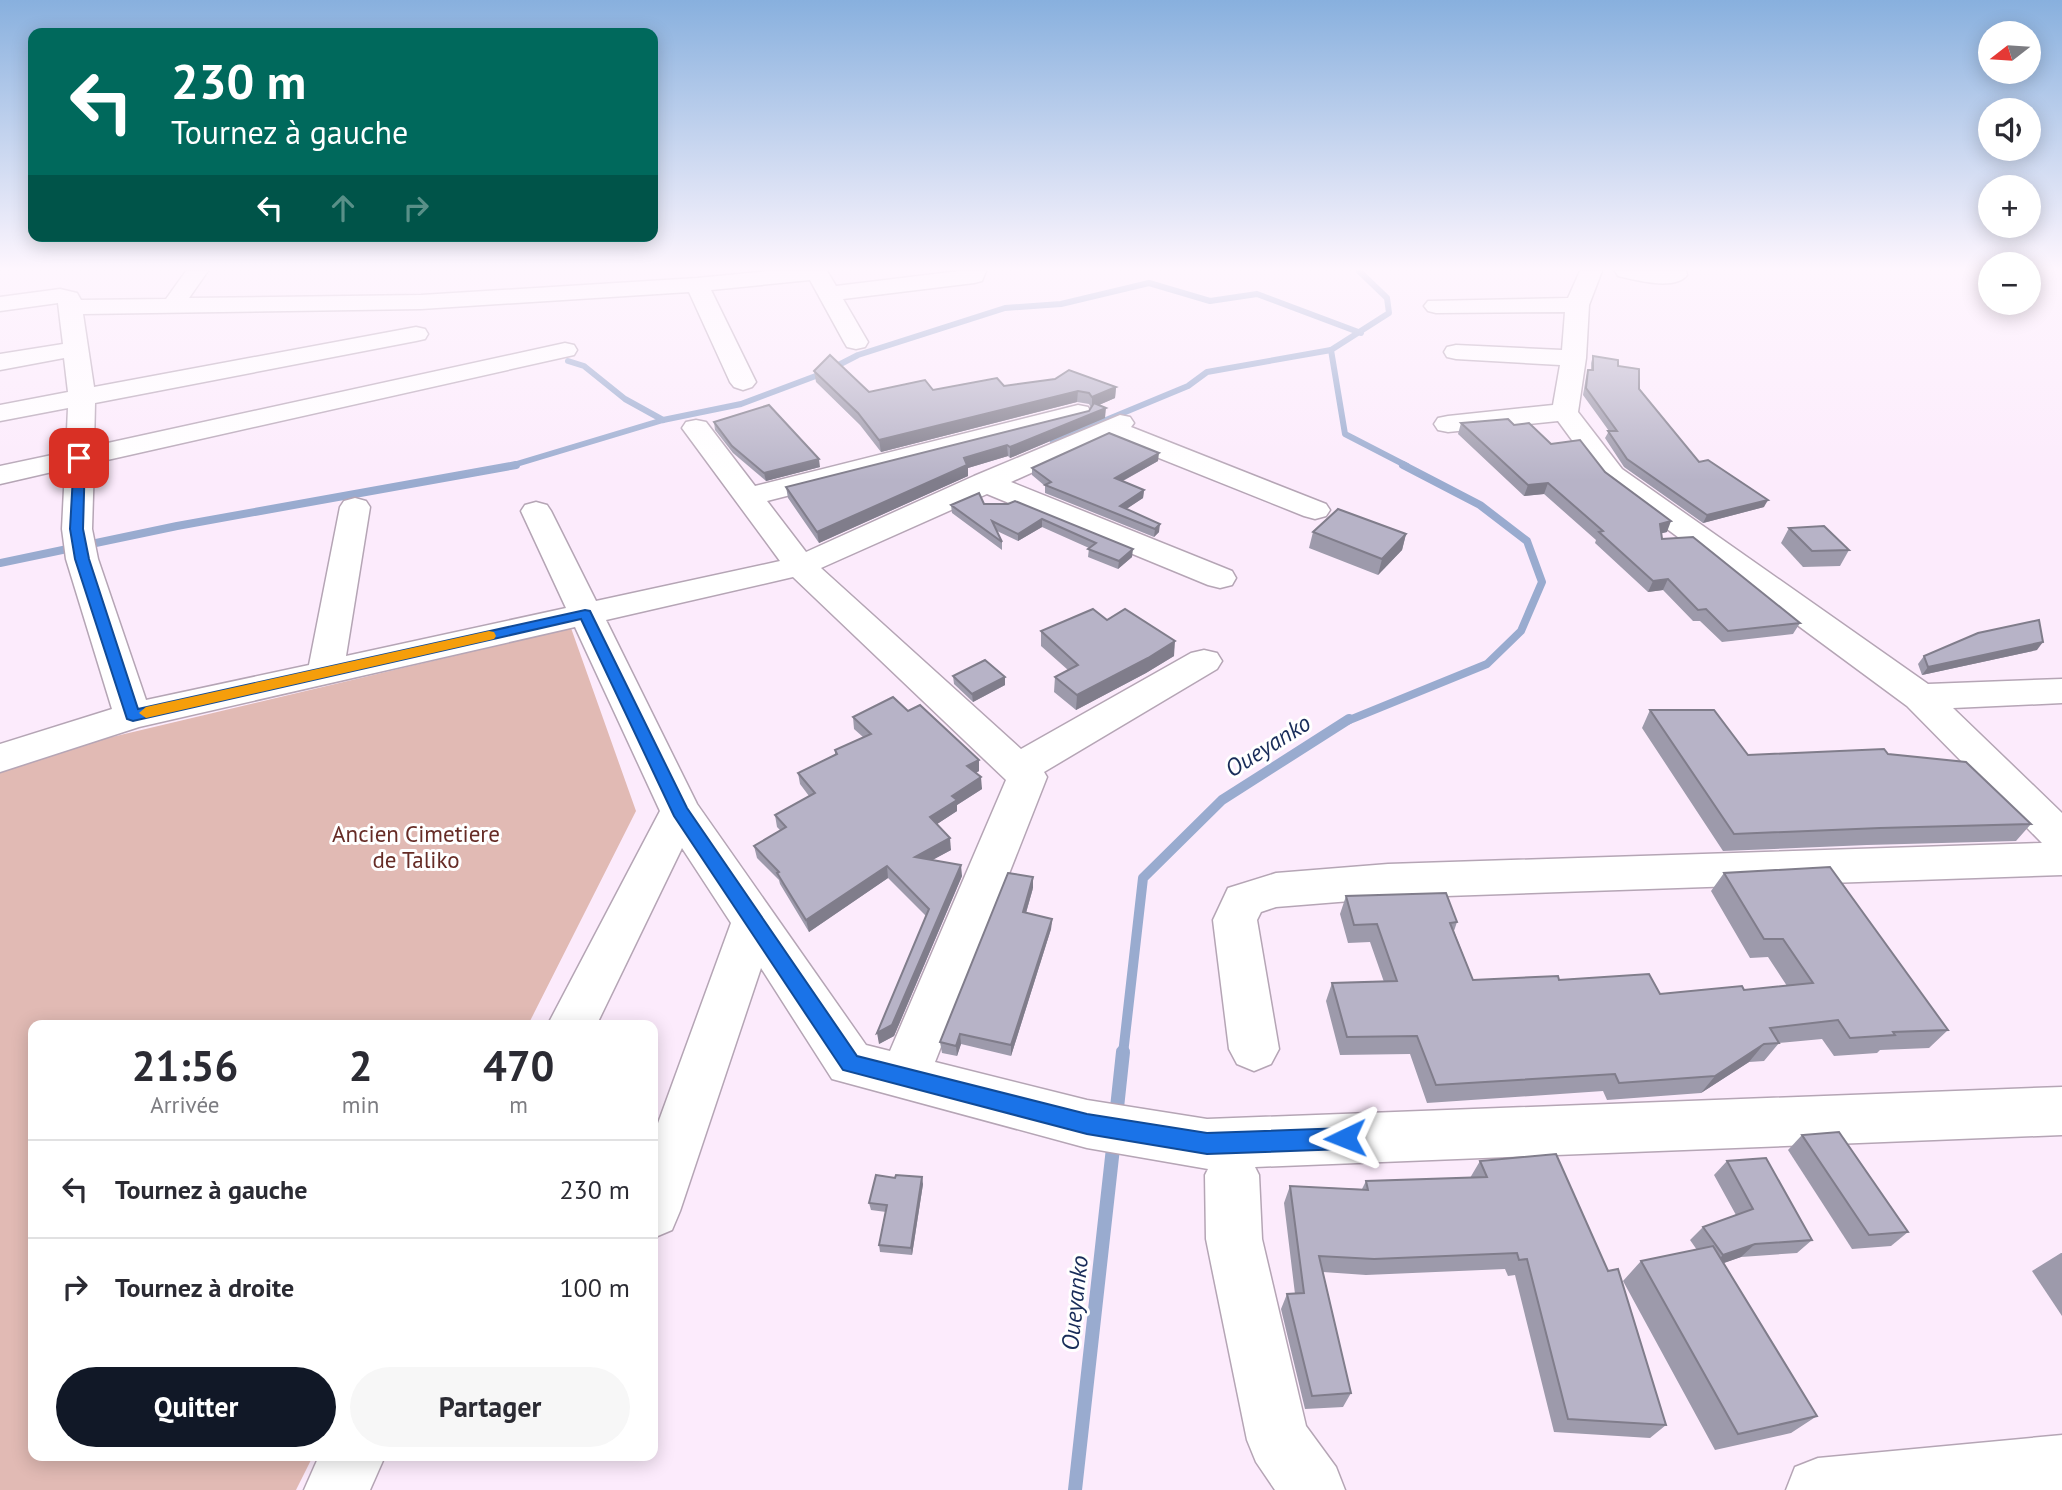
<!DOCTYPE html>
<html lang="fr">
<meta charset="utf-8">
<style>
body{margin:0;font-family:"PT Sans",sans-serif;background:#f7f7f7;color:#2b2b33;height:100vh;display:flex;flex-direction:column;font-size:26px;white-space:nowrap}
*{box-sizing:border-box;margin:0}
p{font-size:23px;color:#7c7c81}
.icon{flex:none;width:38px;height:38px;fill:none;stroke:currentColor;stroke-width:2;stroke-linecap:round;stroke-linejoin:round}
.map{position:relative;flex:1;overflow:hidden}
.panel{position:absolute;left:28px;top:1020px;width:630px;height:441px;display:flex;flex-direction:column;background:#fff;border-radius:14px;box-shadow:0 4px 18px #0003}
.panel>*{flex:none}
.guide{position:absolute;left:28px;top:28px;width:630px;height:214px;border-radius:14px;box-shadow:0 4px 18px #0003;background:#00695c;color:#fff;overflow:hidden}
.needle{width:46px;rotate:253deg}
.buttons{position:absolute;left:1978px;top:21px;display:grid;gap:14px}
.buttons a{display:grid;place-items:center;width:63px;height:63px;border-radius:50%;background:#fff;box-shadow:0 4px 18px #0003;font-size:35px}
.pin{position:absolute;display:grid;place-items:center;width:60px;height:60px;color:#fff;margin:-30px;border-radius:14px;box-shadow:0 4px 10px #0006}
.me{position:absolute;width:77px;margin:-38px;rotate:268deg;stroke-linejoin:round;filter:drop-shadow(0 0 5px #0008)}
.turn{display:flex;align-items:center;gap:24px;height:147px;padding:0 28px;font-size:32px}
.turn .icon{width:91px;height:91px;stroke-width:2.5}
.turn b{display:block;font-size:49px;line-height:60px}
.lanes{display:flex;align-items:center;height:66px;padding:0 28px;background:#0003;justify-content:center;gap:35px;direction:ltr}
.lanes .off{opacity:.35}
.eta{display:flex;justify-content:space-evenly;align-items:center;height:119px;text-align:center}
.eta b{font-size:42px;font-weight:600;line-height:49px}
.cta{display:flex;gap:14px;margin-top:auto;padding:14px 28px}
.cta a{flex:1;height:80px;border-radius:42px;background:#111827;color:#fff;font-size:28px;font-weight:600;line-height:80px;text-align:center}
.cta a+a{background:#f7f7f7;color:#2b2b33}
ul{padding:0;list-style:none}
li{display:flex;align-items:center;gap:21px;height:98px;padding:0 28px;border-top:2px solid #e1e1e2}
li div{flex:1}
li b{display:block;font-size:26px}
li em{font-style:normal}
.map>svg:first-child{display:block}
.green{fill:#e1bab4}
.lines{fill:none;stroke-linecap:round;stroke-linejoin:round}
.stream-far3{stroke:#99abcf;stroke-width:6}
.stream-far2{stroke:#99abcf;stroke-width:8}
.stream-far1{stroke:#99abcf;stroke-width:10}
.stream{stroke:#99abcf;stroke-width:14}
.minor-casing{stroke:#b5a5b5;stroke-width:3}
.minor{fill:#fff;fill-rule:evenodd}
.wall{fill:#9d9aab}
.shaded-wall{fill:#807d8b}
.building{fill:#b7b3c7;stroke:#807d8b;stroke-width:2}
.route{fill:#1a73e8;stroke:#114b97;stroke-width:2}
.slow{fill:#f59e0b}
.labels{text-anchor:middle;stroke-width:6;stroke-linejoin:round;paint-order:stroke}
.park-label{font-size:23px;fill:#662c26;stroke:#fff}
.water-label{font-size:24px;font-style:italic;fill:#182c59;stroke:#fff}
</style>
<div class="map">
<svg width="2062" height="1490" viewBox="0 0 2062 1490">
<rect width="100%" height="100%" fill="#fcebfc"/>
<!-- green -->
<polygon class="green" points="571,628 636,811 528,1025 33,1026 33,1456 313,1456 296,1490 0,1490 0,767 32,756"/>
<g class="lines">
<!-- stream-far3 -->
<g class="stream-far3">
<polyline points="1359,271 1387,298 1389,313 1331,350 1345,434 1407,466"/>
<polyline points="568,361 584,366 625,399 663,420"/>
<polyline points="1053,442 1188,386 1207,372 1331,350"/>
<polyline points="510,466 663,420 741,404 821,374 858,355 1005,308 1061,304 1149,283 1210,301 1257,294 1361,333"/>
</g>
<!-- stream-far2 -->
<g class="stream-far2">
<polyline points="0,563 177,526 516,465"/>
<polyline points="1347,721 1487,664 1521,631 1542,582 1527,541 1480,505 1403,465"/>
</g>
<!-- stream-far1 -->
<polyline class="stream-far1" points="1123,1054 1143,878 1222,800 1349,719"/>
<!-- stream -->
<g class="stream">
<polyline points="1116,1117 1123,1052"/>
<polyline points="1075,1490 1114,1139"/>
</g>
<!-- minor casing -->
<g class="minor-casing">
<g id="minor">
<path d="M186,271H208L189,298L421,295L697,278L769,271H827L836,286L959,271H986L982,281L974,283L843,299L868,342L865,347L856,349L847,347L844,342L810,280L711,290L756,382L752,387L743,390L734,387L730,382L689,292L421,309L83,314L94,387L416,327L425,329L428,334L425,339L416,341L95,403L94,446L565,343L574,345L577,350L574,355L565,357L94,463L92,529L98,559L146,700L309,665L340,507L344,501L355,498L366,501L370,507L346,656L566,608L521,511L525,505L536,502L547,505L551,511L596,601L780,561L682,428L686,422L696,420L706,422L755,486L1078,405L1088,407L1091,413L1088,419L767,501L806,552L974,476L1120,415L1130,417L1134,423L1131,427L1326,504L1330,510L1326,516L1315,519L1304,516L1109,438L1011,482L1232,571L1236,578L1232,585L1220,588L1208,585L987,494L821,568L1021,749L1191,653L1204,650L1217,653L1222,661L1217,669L1044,772L1047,777L935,1062L1087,1100L1207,1119L2062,1087V1135L1255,1167L1259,1175L1262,1239L1306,1426L1336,1467L1345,1490H1275L1256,1462L1247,1440L1206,1239L1205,1175L1208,1169L1087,1148L832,1079L761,968L680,1211L672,1230L653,1238V1137L731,923L682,848L596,1026H547L660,811L575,627L139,727L0,772V744L112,709L66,559L62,529L65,469L0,484V466L66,452L68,408L0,421V405L68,392L64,358L0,370V354L63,344L58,303L0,311V297L60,289L77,293L81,300L166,299ZM793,577L1006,780L890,1051L866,1045L697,804L606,620Z"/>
<polygon points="1580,271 1602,271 1589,305 1586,358 1578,412 1622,469 1928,684 2062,679 2062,703 1953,708 2062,813 2062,875 1388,898 1276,907 1261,912 1257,920 1279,1049 1271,1064 1254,1071 1237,1064 1229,1049 1213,920 1228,888 1276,873 1388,864 2042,843 1907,706 1602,481 1558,421 1448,432 1438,430 1434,424 1438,418 1448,416 1553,405 1560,365 1456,359 1447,357 1444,352 1447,347 1456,345 1562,350 1565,312 1436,313 1428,311 1424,306 1428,301 1568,298"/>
<path d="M1615,271H1686L1687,275C1675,291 1636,280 1618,276Z"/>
<polygon points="2062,1435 2062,1490 1786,1490 1795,1467 1818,1458"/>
<polygon points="319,1456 385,1456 370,1490 304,1490"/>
</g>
</g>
<!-- minor -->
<use href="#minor" class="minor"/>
</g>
<!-- wall -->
<g class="wall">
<polygon points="1593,356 1618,366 1639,389 1699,462 1764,507 1703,523 1624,467 1605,438 1609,431 1583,395 1586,377 1588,370 1591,370 1591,363"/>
<polygon points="814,371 869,392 1004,386 1116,387 1115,398 1099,405 1105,418 1010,458 1008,456 968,468 968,476 819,543 788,498 786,487 1089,411 1091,408 1089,404 1077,402 881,452 860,425 816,382"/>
<polygon points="714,422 820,467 766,481 733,453 715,430"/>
<polygon points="1461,423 1514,425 1605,472 1667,532 1661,533 1662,539 1800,623 1793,634 1722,642 1700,621 1693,621 1663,590 1648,592 1595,543 1596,540 1544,494 1524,496 1458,434"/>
<polygon points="1158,461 1123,481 1144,490 1143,498 1126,509 1159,532 1154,537 1045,493 1045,486 1032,475 1032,468"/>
<polygon points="984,504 1008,504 1132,557 1118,569 1088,557 1089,548 1042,527 1018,541 997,531 1002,542 1002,550 952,513 951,505"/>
<polygon points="1789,528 1849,550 1840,566 1803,567 1781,543"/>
<polygon points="1313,532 1406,534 1402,550 1378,575 1309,548"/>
<polygon points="1107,620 1174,656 1146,673 1076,710 1054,692 1055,677 1068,670 1041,646 1041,631"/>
<polygon points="2037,650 1922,675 1918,664 1924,656"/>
<polygon points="953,676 1005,685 973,702 954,684"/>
<polygon points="1650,710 1748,755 1888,754 2031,824 2016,841 1867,845 1723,851 1642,728"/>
<polygon points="908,711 979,760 979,771 976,773 982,789 957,805 957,811 937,824 951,850 932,860 962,876 894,1036 879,1044 926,916 888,878 809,932 780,884 779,880 757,858 754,846 780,830 777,827 775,815 809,796 800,784 798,773 835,755 835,750 863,737 854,729 853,717"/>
<polygon points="1724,873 1948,1030 1929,1048 1880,1050 1877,1053 1834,1056 1822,1039 1779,1043 1764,1061 1749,1062 1701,1093 1607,1100 1603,1091 1427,1103 1410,1054 1340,1055 1326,1001 1332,983 1384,982 1370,942 1348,943 1340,914 1346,896 1457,922 1454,931 1473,980 1559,980 1660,994 1744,990 1787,986 1768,957 1750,958 1711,891"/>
<polygon points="1033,888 1026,913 1052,919 1051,929 1011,1056 961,1044 957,1056 942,1053 940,1042"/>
<polygon points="1802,1135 1908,1232 1891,1246 1852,1249 1788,1150"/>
<polygon points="1480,1161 1666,1425 1650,1438 1554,1432 1515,1275 1508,1276 1505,1269 1366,1275 1323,1272 1351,1393 1343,1407 1305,1409 1281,1309 1287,1294 1295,1294 1284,1203 1290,1186 1362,1189 1366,1181 1470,1178"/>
<polygon points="1727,1161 1812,1240 1797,1253 1741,1257 1723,1263 1817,1416 1791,1433 1715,1450 1623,1281 1641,1261 1697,1250 1690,1240 1703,1227 1736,1215 1714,1175"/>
<polygon points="923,1184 912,1255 880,1252 879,1245 886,1212 871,1210 869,1203"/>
<polygon points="2061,1253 2062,1253 2062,1316 2032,1271"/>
</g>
<!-- shaded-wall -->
<g class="shaded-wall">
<polygon points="1116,387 1115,398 1092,408 1092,397"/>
<polygon points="1078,391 1077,402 881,452 879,440"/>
<polygon points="1106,408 1105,418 1010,458 1010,447"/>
<polygon points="1007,445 1008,456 968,468 968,476 819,543 817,532 964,458"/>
<polygon points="1159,453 1158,461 1115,485 1115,478"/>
<polygon points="819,459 820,467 766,481 764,473"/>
<polygon points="1548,483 1544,494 1524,496 1528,485"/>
<polygon points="1144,490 1143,498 1119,514 1120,506"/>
<polygon points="1768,500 1764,507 1703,523 1707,515"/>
<polygon points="1042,519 1042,527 1018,541 1018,534"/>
<polygon points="1671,521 1667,532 1655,535 1660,524"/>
<polygon points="1160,524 1159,532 1154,537 1155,529"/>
<polygon points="1406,534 1402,550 1378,575 1382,559"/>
<polygon points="1133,549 1132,557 1118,569 1119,561"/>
<polygon points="1668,579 1663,590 1648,592 1653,581"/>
<polygon points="1175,641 1174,656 1146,673 1076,710 1077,695"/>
<polygon points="2043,642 2037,650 1922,675 1928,667"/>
<polygon points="1005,677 1005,685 973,702 972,694"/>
<polygon points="979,760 979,771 968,777 967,766"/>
<polygon points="981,777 982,789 957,805 957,811 931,828 930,817 952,796"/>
<polygon points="950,838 951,850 916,869 915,857"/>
<polygon points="961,865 962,876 894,1036 879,1044 877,1033"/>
<polygon points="887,866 888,878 809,932 806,920"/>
<polygon points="1033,877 1033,888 1023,923 1023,912"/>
<polygon points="1052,919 1051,929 1011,1056 1011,1045"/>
<polygon points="960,1034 961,1044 957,1056 956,1046"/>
<polygon points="1764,1044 1749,1062 1701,1093 1715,1076"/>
<polygon points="922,1177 923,1184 912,1255 911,1248"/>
<polygon points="1755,1244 1741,1257 1710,1268 1723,1255"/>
</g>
<!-- building -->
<g class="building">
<polygon points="830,355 869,392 925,380 933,390 997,378 1004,386 1055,379 1069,370 1116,387 1092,397 1089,393 1078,391 879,440 858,413 814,371"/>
<polygon points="1593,356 1618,360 1618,366 1639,369 1639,389 1699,462 1708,460 1768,500 1707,515 1627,459 1608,431 1617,431 1586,388 1588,370 1593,370"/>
<polygon points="1094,403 1106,408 1010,447 1007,445 964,458 967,465 817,532 786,487 1089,411"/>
<polygon points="769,405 819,459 764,473 732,446 714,422"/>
<polygon points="1508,419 1514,425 1529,423 1551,444 1580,440 1605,472 1671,521 1660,524 1662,539 1693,537 1800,623 1728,631 1706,609 1698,610 1668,579 1653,581 1599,532 1603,531 1548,483 1528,485 1461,423"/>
<polygon points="1109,433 1159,453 1115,478 1144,490 1120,506 1160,524 1155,529 1045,485 1051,482 1032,468"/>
<polygon points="979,493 984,504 1008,504 1015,501 1133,549 1119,561 1088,549 1096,543 1042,519 1018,534 992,521 1002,542 951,505"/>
<polygon points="1338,509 1406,534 1382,559 1313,532"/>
<polygon points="1824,526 1849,550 1812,551 1789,528"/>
<polygon points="1093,609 1107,620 1125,609 1175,641 1148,658 1077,695 1055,677 1078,665 1041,631"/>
<polygon points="2039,620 2043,642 1928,667 1924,656 1978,633"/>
<polygon points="985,660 1005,677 972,694 953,676"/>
<polygon points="893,697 908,711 920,705 979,760 967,766 981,777 952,796 957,800 930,817 950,838 915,857 961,865 892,1025 877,1033 929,909 887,866 806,920 777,873 779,872 754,846 786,827 775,815 815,793 798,773 837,754 835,750 871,734 853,717"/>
<polygon points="1650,710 1714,710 1748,755 1884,749 1888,754 1966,762 2031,824 1880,828 1734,834"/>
<polygon points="1830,867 1948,1030 1893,1032 1895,1035 1850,1038 1838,1020 1770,1028 1779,1043 1764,1044 1715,1076 1619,1083 1615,1074 1436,1085 1417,1036 1347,1037 1332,983 1397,981 1377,924 1354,925 1346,896 1446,893 1457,922 1450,923 1473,980 1558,976 1559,980 1649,974 1660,994 1742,986 1744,990 1813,983 1783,939 1764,939 1724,873"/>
<polygon points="1008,873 1033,877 1023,912 1052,919 1011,1045 960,1034 956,1046 940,1042"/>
<polygon points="1839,1132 1908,1232 1869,1235 1802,1135"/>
<polygon points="1556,1154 1608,1271 1618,1269 1666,1425 1568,1419 1527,1259 1519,1260 1517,1253 1374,1259 1319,1256 1351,1393 1312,1396 1287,1294 1304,1293 1290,1186 1368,1190 1366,1181 1487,1177 1480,1161"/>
<polygon points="1766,1158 1812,1240 1755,1244 1723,1255 1703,1227 1753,1209 1727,1161"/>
<polygon points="876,1175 895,1178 896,1175 922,1177 911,1248 879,1245 887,1205 869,1203"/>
<polygon points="1713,1246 1817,1416 1738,1434 1641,1261"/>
</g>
<!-- sky -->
<linearGradient id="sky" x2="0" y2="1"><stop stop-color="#88b0de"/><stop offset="0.56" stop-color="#fef6fe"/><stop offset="1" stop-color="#fef6fe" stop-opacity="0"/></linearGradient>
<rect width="2062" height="480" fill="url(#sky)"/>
<!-- route -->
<polygon class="route" points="79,454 85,458 83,529 89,559 138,709 585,610 590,611 687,808 857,1056 1087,1114 1207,1133 1345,1128 1352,1131 1356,1138 1352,1146 1345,1149 1207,1154 1087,1134 843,1070 674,816 581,619 133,721 127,719 75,559 70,529 74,458"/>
<!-- slow -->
<polygon class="slow" points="489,631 494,632 496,636 494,639 146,718 139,713 146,707"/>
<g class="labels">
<!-- park labels -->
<g class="park-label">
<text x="416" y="842">Ancien Cimetiere<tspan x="416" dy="26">de Taliko</tspan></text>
</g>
<!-- water labels -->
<g class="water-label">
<text transform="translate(1268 746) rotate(-32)" y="8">Oueyanko</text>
<text transform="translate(1075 1303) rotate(-84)" y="8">Oueyanko</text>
</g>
</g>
</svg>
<div class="buttons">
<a><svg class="needle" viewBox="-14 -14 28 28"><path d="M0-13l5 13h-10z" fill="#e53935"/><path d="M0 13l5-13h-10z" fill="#7c7c81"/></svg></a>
<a><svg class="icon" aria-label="sound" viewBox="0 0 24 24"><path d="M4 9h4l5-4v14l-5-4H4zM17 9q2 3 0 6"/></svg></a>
<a>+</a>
<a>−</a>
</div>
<div class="pin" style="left:79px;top:458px;background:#d93025"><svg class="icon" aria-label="arrive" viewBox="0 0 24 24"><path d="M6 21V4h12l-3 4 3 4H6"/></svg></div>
<svg class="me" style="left:1345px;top:1138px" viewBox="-20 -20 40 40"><path d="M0-17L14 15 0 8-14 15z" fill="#1a73e8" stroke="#fff" stroke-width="4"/></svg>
<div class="guide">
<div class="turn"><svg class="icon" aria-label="left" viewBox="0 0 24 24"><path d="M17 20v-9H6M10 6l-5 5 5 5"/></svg><div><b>230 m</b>Tournez à gauche</div></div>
<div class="lanes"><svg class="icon" aria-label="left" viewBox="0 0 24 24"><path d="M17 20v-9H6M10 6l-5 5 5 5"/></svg><svg class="icon off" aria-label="ahead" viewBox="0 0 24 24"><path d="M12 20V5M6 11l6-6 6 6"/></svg><svg class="icon off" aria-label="right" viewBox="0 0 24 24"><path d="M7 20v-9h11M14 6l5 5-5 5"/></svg></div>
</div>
<section class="panel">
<div class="eta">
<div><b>21:56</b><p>Arrivée</p></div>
<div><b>2</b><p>min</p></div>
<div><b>470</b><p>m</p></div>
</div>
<ul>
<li><svg class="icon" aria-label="left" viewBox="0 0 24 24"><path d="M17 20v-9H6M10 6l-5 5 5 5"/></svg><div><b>Tournez à gauche</b></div><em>230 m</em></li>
<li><svg class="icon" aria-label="right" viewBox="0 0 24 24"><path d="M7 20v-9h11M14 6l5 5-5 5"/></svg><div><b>Tournez à droite</b></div><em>100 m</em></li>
</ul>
<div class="cta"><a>Quitter</a><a>Partager</a></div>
</section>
</div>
